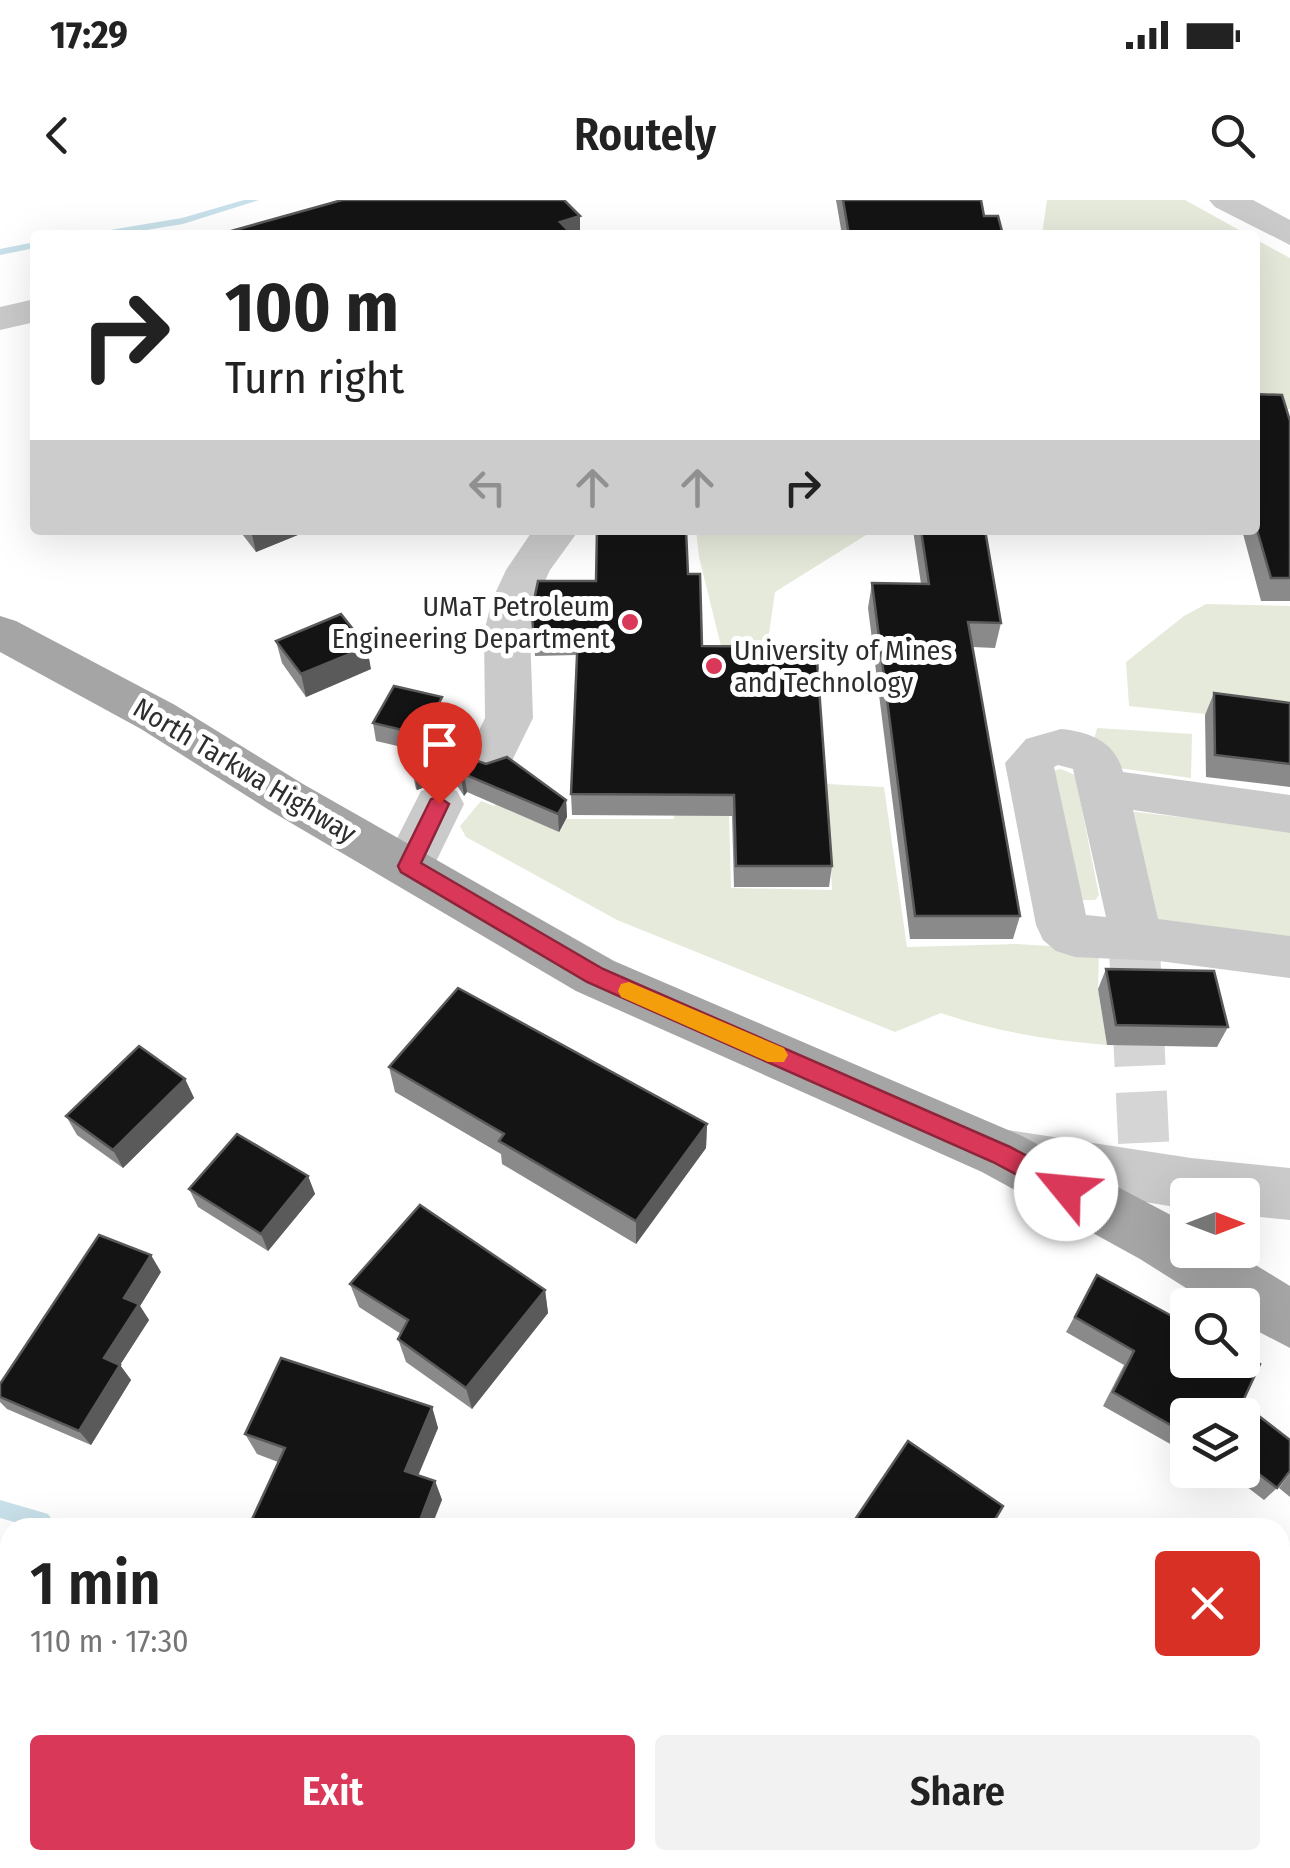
<!DOCTYPE html>
<meta charset="utf-8">
<style>
body{margin:0;font-family:"Fira Sans Condensed",sans-serif;background:#f2f2f2;color:#222;height:100vh;display:flex;flex-direction:column;font-size:38px;white-space:nowrap}
*{box-sizing:border-box;margin:0}
p{font-size:32px;color:#767676}
.icon{flex:none;width:55px;height:55px;fill:none;stroke:currentColor;stroke-width:2;stroke-linecap:round;stroke-linejoin:round}
.map{position:relative;flex:1;overflow:hidden}
.drawer{position:absolute;left:0px;top:1318px;width:1290px;height:352px;display:flex;flex-direction:column;background:#fff;border-radius:30px 30px 0 0;box-shadow:0 10px 40px #0002}
.drawer>*{flex:none}
.hud{position:absolute;left:30px;top:30px;width:1230px;height:305px;border-radius:10px;box-shadow:0 10px 40px #0002;background:#fff;color:#222;overflow:hidden}
.needle{width:65px;rotate:90deg}
.fabs{position:absolute;left:1170px;top:978px;display:grid;gap:20px}
.fabs a{display:grid;place-items:center;width:90px;height:90px;border-radius:10px;background:#fff;box-shadow:0 10px 40px #0002;font-size:50px}
.pin{position:absolute;display:grid;place-items:center;width:85px;height:85px;color:#fff;margin:-102px -42px;border-radius:50% 50% 50% 0;rotate:-45deg;box-shadow:0 0 10px #0007}
.pin .icon{rotate:45deg}
.me{position:absolute;width:110px;margin:-55px;rotate:298deg;stroke-linejoin:round;filter:drop-shadow(0 0 8px #0008)}
.turn{display:flex;align-items:center;gap:35px;height:210px;padding:0 30px;font-size:45px}
.turn .icon{width:130px;height:130px;stroke-width:2.5}
.turn b{display:block;font-size:70px;line-height:85px}
.lanes{display:flex;align-items:center;height:95px;padding:0 30px;background:#0003;justify-content:center;gap:50px;direction:ltr}
.lanes .off{opacity:.35}
.round{display:grid;place-items:center;flex:none;width:105px;height:105px;border-radius:10px;background:#f2f2f2}
.head{display:flex;align-items:center;justify-content:space-between;height:170px;padding:0 30px}
h1{font-size:60px;font-weight:600;line-height:75px}
.cta{display:flex;gap:20px;margin-top:auto;padding:20px 30px}
.cta a{flex:1;height:115px;border-radius:10px;background:#da3858;color:#fff;font-size:40px;font-weight:600;line-height:115px;text-align:center}
.cta a+a{background:#f2f2f2;color:#222}
.status{display:flex;justify-content:space-between;align-items:center;height:70px;padding:0 50px;background:#fff;direction:ltr}
.status svg{height:28px;fill:currentColor}
header{display:flex;justify-content:space-between;align-items:center;height:130px;padding:0 30px;background:#fff;font-size:45px;font-weight:600}
.map>svg:first-child{display:block}
.green{fill:#e5eadb}
.lines{fill:none;stroke-linecap:round;stroke-linejoin:round}
.stream{fill:#c8e0e9;fill-rule:evenodd}
.minor-tunnel-far1{stroke:#d5d5d5;stroke-width:51;stroke-dasharray:51 26;stroke-linecap:butt}
.minor-tunnel{stroke:#d5d5d5;stroke-width:66;stroke-dasharray:66 32;stroke-linecap:butt}
.minor{fill:#cacaca;fill-rule:evenodd}
.major{fill:#a5a5a5;fill-rule:evenodd}
.wall{fill:#8a8a8a}
.shaded-wall{fill:#5a5a5a}
.building{fill:#141414;stroke:#5a5a5a;stroke-width:2.5}
.route{fill:#da3858;stroke:#8e2439;stroke-width:2.5}
.slow{fill:#f59e0b}
.poi-dot{fill:#da3858;stroke:#fff;stroke-width:4}
.labels{text-anchor:middle;stroke-width:10;stroke-linejoin:round;paint-order:stroke}
.poi-label{font-size:28px;fill:#2d2d2d;stroke:#fff;text-anchor:end}
.street-label{font-size:28px;fill:#2d2d2d;stroke:#fff}
</style>
<div class="status"><b>17:29</b><svg viewBox="0 0 49 12"><path d="M0 12V9h3v3zM5 12V6h3v6zM10 12V3h3v9zM15 12V0h3v12zM26 1h20v11H26zM47 4h2v5h-2z"/></svg></div>
<header><svg class="icon" aria-label="back" viewBox="0 0 24 24"><path d="M15 5l-7 7 7 7"/></svg>Routely<svg class="icon" aria-label="search" viewBox="0 0 24 24"><circle cx="10" cy="10" r="6"/><path d="M15 15l6 6"/></svg></header>
<div class="map">
<svg width="1290" height="1668" viewBox="0 0 1290 1668">
<rect width="100%" height="100%" fill="#fff"/>
<!-- green -->
<g class="green">
<polygon points="1047,0 1185,0 1248,35 1042,35"/>
<polygon points="1255,39 1290,58 1290,209 1255,208"/>
<polygon points="696,330 874,330 775,392 766,454 722,450 699,357"/>
<polygon points="1206,404 1290,406 1290,523 1129,506 1126,462 1184,416"/>
<path d="M674,499L726,501L731,688L832,690L827,584L884,587L907,747L1016,744L1099,749L1098,789L1107,845C1049,840 996,832 941,813L895,832L617,720L466,637L460,626L481,601L494,606L507,589L564,619H674Z"/>
<polygon points="1097,528 1192,534 1191,578 1111,567 1092,547"/>
<polygon points="1061,569 1075,575 1099,695 1095,700 1077,700 1053,571"/>
<polygon points="1102,608 1290,630 1290,737 1144,719"/>
</g>
<g class="lines">
<!-- stream -->
<g class="stream">
<polygon points="244,0 259,0 183,24 116,35 93,35 98,32 182,18"/>
<polygon points="35,42 35,48 0,55 0,49"/>
<polygon points="0,1300 48,1314 58,1328 36,1328 0,1318"/>
<polygon points="1290,1425 1290,1443 1280,1446 1280,1428"/>
</g>
<!-- minor-tunnel-far1 -->
<polyline class="minor-tunnel-far1" points="1134,738 1145,970"/>
<!-- minor-tunnel -->
<polyline class="minor-tunnel" points="1145,967 1145,977"/>
<!-- minor -->
<g class="minor">
<polygon points="1209,0 1253,0 1290,20 1290,45 1215,7"/>
<polygon points="35,99 35,122 0,130 0,107"/>
<polygon points="533,330 579,330 550,370 536,400 530,432 533,518 506,573 489,578 472,573 465,560 485,518 484,432 492,400 506,370"/>
<path d="M1061,529C1091,532 1115,542 1123,572L1290,595V633L1133,610L1158,719L1290,736V778L1159,761L1075,757L1056,751L1043,740L1036,725L1005,563L1026,539ZM1058,565L1073,569L1106,717L1086,715L1054,567Z"/>
<polygon points="439,585 457,591 464,604 427,680 409,686 391,680 383,666 421,591"/>
<polygon points="1002,929 1191,958 1290,968 1290,1020 1242,1015 1242,995 1188,995 1188,1009 1002,979 982,972 973,954 982,936"/>
</g>
<!-- major -->
<polygon class="major" points="0,416 16,421 175,505 303,584 614,761 1022,936 1182,1021 1188,1024 1188,1050 1231,1050 1290,1086 1290,1148 1242,1123 1242,1105 1213,1105 1140,1059 982,972 576,791 269,610 141,529 0,452"/>
</g>
<!-- wall -->
<g class="wall">
<polygon points="836,0 981,0 984,16 1003,35 842,35"/>
<polygon points="1255,194 1290,221 1290,401 1261,401 1242,330 1255,330"/>
<polygon points="239,330 310,330 256,352"/>
<polygon points="913,330 985,330 1001,423 995,448 972,447 1020,716 1013,739 910,739 868,408 872,383 921,384"/>
<polygon points="688,374 702,446 832,666 829,687 734,687 732,616 572,615 571,594 577,455 535,456 532,410 596,381"/>
<polygon points="276,441 371,469 306,497 282,463"/>
<polygon points="1214,493 1290,503 1290,587 1206,577 1205,515"/>
<polygon points="444,510 468,545 464,552 466,557 566,600 567,617 559,632 467,592 464,596 458,587 440,581 417,590 416,589 412,571 428,553 376,541 373,523"/>
<polygon points="1106,769 1228,827 1217,847 1107,845 1098,789"/>
<polygon points="389,867 707,924 706,948 636,1044 502,964 501,954 395,892"/>
<polygon points="185,879 194,898 123,968 77,935 66,916"/>
<polygon points="308,976 315,994 268,1051 198,1007 189,989"/>
<polygon points="161,1072 140,1106 149,1120 120,1165 131,1180 91,1245 7,1209 0,1202 0,1184"/>
<polygon points="1097,1075 1242,1203 1277,1288 1264,1300 1225,1270 1242,1270 1242,1215 1188,1215 1188,1254 1103,1206 1124,1165 1066,1132"/>
<polygon points="350,1084 545,1090 548,1113 472,1209 406,1162 398,1139 401,1134 359,1107"/>
<polygon points="432,1207 438,1228 418,1276 435,1281 442,1300 278,1262 257,1254 245,1234"/>
<polygon points="1290,1273 1290,1297 1279,1288"/>
</g>
<!-- shaded-wall -->
<g class="shaded-wall">
<polygon points="580,16 580,35 561,35 560,22"/>
<polygon points="251,330 310,330 256,352"/>
<polygon points="367,447 371,469 306,497 301,474"/>
<polygon points="466,526 468,545 462,558 459,540"/>
<polygon points="437,564 440,581 417,590 414,572"/>
<polygon points="464,574 467,592 464,596 461,578"/>
<polygon points="566,600 567,617 559,632 558,614"/>
<polygon points="185,879 194,898 123,968 113,950"/>
<polygon points="707,924 706,948 636,1044 636,1021"/>
<polygon points="308,976 315,994 268,1051 261,1034"/>
<polygon points="151,1055 161,1072 140,1106 149,1120 120,1165 131,1180 91,1245 79,1231 124,1098"/>
<polygon points="545,1090 548,1113 472,1209 466,1188"/>
<polygon points="432,1207 438,1228 412,1290 405,1271"/>
<polygon points="435,1281 442,1300 431,1328 417,1328"/>
</g>
<!-- building -->
<g class="building">
<polygon points="342,0 564,0 580,16 560,22 573,35 217,35"/>
<polygon points="843,0 981,0 984,16 998,16 1003,35 849,35"/>
<polygon points="1255,194 1282,195 1290,221 1290,378 1271,378 1255,323"/>
<polygon points="597,330 686,330 688,374 700,374 702,446 816,447 832,666 736,666 734,595 571,594 578,433 533,433 532,410 538,381 596,381"/>
<polygon points="921,330 985,330 1001,423 968,422 1020,716 915,716 872,383 929,384"/>
<polygon points="341,414 367,447 301,474 276,441"/>
<polygon points="394,486 442,497 438,505 466,526 459,540 466,557 486,564 507,557 566,600 558,614 464,574 461,578 456,570 437,564 414,572 412,571 440,539 373,523"/>
<polygon points="1214,493 1290,503 1290,564 1215,555"/>
<polygon points="1106,769 1214,771 1228,827 1116,825"/>
<polygon points="458,788 707,924 636,1021 499,941 504,934 389,867"/>
<polygon points="139,846 185,879 113,950 66,916"/>
<polygon points="237,934 308,976 261,1034 189,989"/>
<polygon points="420,1005 545,1090 466,1188 398,1139 408,1120 350,1084"/>
<polygon points="99,1035 151,1055 124,1098 139,1104 104,1158 120,1165 79,1231 0,1197 0,1184"/>
<polygon points="1097,1075 1188,1125 1188,1160 1242,1160 1242,1155 1260,1164 1242,1203 1290,1240 1290,1271 1277,1288 1242,1261 1242,1215 1188,1215 1188,1235 1113,1192 1134,1151 1075,1117"/>
<polygon points="281,1158 432,1207 405,1271 435,1281 417,1328 248,1328 285,1248 245,1234"/>
<polygon points="908,1241 1003,1306 990,1328 857,1328 852,1324"/>
<polygon points="0,1627 10,1632 10,1660 65,1660 81,1668 0,1668"/>
</g>
<!-- route -->
<polygon class="route" points="439,597 449,604 421,663 603,769 1010,947 1074,981 1078,989 1074,996 1066,999 1057,996 993,962 587,782 401,672 398,666 431,599"/>
<!-- slow -->
<polygon class="slow" points="629,782 784,848 788,855 784,862 768,862 621,797 618,791 621,784"/>
<!-- markers -->
<g class="poi-dot">
<circle cx="630" cy="422" r="10"/>
<circle cx="714" cy="466" r="10"/>
</g>
<g class="labels">
<!-- poi labels -->
<g class="poi-label">
<text x="610" y="416">UMaT Petroleum<tspan x="610" dy="32">Engineering Department</tspan></text>
<text x="734" y="460" text-anchor="start">University of Mines<tspan x="734" dy="32">and Technology</tspan></text>
</g>
<!-- street labels -->
<g class="street-label">
<text transform="translate(245 570) rotate(31)" y="10">North Tarkwa Highway</text>
</g>
</g>
</svg>
<div class="fabs">
<a><svg class="needle" viewBox="-14 -14 28 28"><path d="M0-13l5 13h-10z" fill="#e53935"/><path d="M0 13l5-13h-10z" fill="#767676"/></svg></a>
<a><svg class="icon" aria-label="search" viewBox="0 0 24 24"><circle cx="10" cy="10" r="6"/><path d="M15 15l6 6"/></svg></a>
<a><svg class="icon" aria-label="layers" viewBox="0 0 24 24"><path d="M12 4l9 5-9 5-9-5zM3 14l9 5 9-5"/></svg></a>
</div>
<div class="pin" style="left:439px;top:604px;background:#d93025"><svg class="icon" aria-label="arrive" viewBox="0 0 24 24"><path d="M6 21V4h12l-3 4 3 4H6"/></svg></div>
<svg class="me" style="left:1066px;top:989px" viewBox="-20 -20 40 40"><circle r="19" fill="#fff"/><path d="M0-13L10 11 0 6-10 11z" fill="#da3858"/></svg>
<div class="hud">
<div class="turn"><svg class="icon" aria-label="right" viewBox="0 0 24 24"><path d="M7 20v-9h11M14 6l5 5-5 5"/></svg><div><b>100 m</b>Turn right</div></div>
<div class="lanes"><svg class="icon off" aria-label="left" viewBox="0 0 24 24"><path d="M17 20v-9H6M10 6l-5 5 5 5"/></svg><svg class="icon off" aria-label="ahead" viewBox="0 0 24 24"><path d="M12 20V5M6 11l6-6 6 6"/></svg><svg class="icon off" aria-label="ahead" viewBox="0 0 24 24"><path d="M12 20V5M6 11l6-6 6 6"/></svg><svg class="icon" aria-label="right" viewBox="0 0 24 24"><path d="M7 20v-9h11M14 6l5 5-5 5"/></svg></div>
</div>
<section class="drawer">
<div class="head"><div><h1>1 min</h1><p>110 m · 17:30</p></div><a class="round" style="background:#d93025;color:#fff"><svg class="icon" aria-label="close" viewBox="0 0 24 24"><path d="M6 6l12 12M18 6L6 18"/></svg></a></div>
<div class="cta"><a>Exit</a><a>Share</a></div>
</section>
</div>
